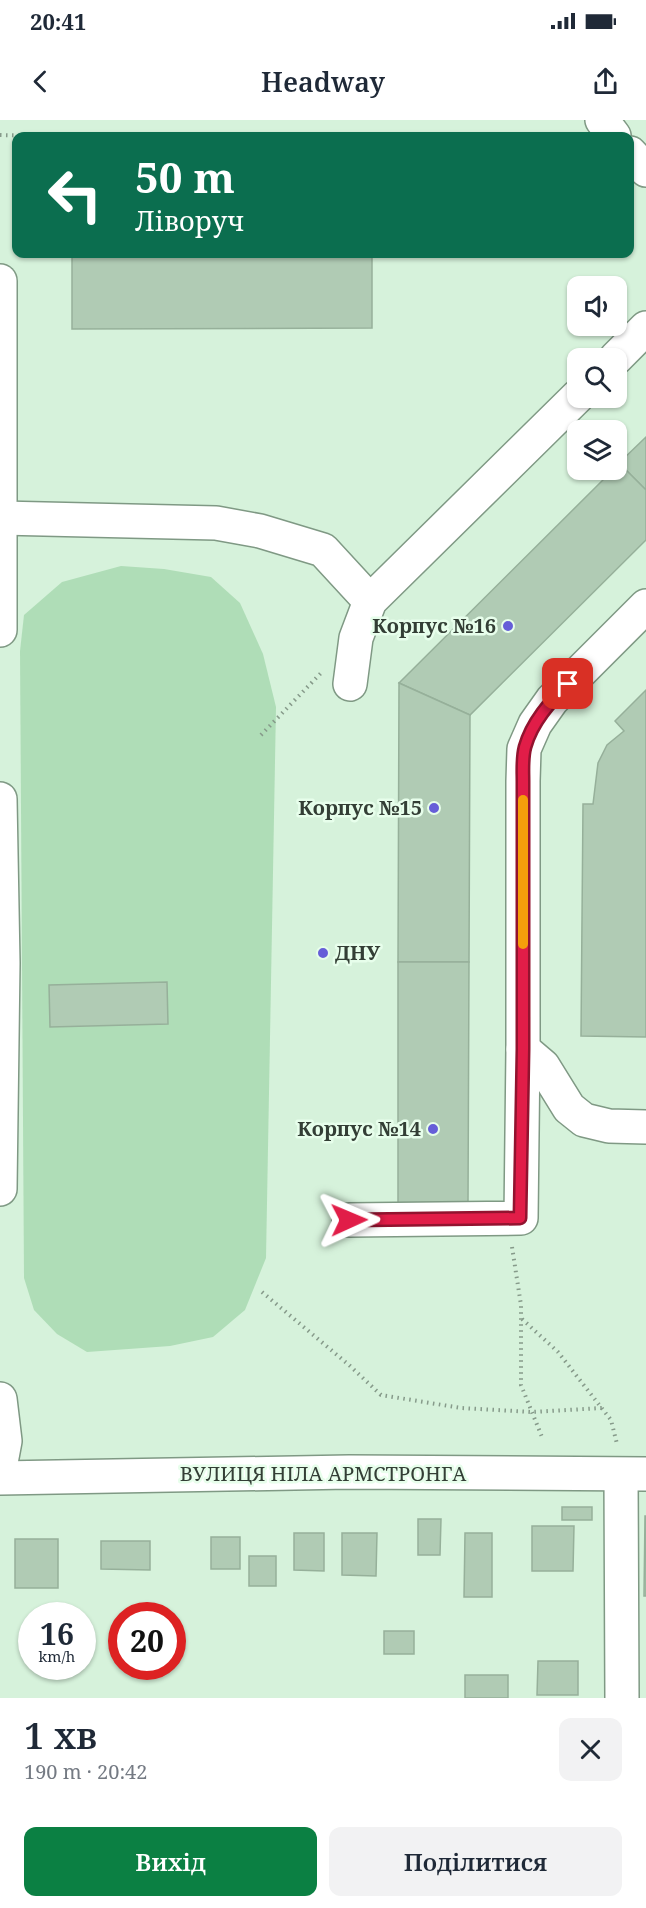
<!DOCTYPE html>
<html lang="uk">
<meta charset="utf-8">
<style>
body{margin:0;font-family:"Noto Serif",serif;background:#f2f2f3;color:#1f2937;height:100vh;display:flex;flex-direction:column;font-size:22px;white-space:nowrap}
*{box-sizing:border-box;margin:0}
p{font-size:20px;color:#747a83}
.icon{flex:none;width:33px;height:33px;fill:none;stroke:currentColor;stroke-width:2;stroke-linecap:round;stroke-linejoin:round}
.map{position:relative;height:1578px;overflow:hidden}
.details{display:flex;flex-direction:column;background:#fff;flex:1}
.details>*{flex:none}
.hud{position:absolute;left:12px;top:12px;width:622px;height:126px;border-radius:12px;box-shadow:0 2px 4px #0004;background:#0b6e4f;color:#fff;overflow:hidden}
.buttons{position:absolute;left:567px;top:156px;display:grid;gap:12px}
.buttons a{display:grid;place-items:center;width:60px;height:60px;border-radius:12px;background:#fff;box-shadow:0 2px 4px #0004;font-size:30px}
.speed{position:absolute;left:18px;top:1482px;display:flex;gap:12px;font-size:30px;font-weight:700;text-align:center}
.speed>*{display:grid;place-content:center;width:78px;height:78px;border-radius:50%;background:#fff;box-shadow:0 2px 4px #0004;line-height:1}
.speed small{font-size:15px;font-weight:400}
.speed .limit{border:9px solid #d22;background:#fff;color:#111}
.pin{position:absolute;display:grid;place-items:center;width:51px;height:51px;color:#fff;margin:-26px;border-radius:12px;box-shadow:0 3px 9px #0006}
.me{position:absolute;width:66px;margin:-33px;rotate:89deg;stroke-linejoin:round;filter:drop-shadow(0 0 4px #0008)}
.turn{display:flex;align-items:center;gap:21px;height:126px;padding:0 24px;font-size:27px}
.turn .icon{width:78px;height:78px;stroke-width:2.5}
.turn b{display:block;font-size:42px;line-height:51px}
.round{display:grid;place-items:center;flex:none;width:63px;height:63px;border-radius:12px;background:#f2f2f3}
.head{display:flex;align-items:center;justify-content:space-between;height:102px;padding:0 24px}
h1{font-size:36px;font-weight:600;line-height:45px}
.button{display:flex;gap:12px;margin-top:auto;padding:12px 24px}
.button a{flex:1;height:69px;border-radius:12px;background:#0b8043;color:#fff;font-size:24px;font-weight:600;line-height:69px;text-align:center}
.button a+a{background:#f2f2f3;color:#1f2937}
.status{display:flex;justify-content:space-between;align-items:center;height:42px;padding:0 30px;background:#fff;direction:ltr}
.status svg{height:16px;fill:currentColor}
header{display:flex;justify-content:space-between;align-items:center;height:78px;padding:0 24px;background:#fff;font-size:27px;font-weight:600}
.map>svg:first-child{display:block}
.green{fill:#afddb7}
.building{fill:#b0cbb4;stroke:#96b09a;stroke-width:1.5}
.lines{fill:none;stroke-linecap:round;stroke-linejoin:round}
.minor-casing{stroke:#7f9984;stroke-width:36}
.path{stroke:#869a8a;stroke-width:4;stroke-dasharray:1.5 4.5;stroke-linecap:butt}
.minor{stroke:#fff;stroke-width:33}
.route-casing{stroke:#92132f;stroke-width:15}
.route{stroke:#e11d48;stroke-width:10}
.slow{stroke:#f59e0b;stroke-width:10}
.poi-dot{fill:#665ed8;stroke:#e7feeb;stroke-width:2}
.labels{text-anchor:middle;stroke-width:5;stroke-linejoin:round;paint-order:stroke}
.poi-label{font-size:20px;font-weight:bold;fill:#333e35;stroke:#e7feeb;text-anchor:end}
.street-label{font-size:20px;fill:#333e35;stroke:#e7feeb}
</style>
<div class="status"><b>20:41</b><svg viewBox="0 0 49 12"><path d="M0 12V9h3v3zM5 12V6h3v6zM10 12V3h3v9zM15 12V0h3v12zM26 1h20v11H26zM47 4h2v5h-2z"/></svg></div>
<header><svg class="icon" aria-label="back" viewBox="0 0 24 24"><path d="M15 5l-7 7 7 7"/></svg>Headway<svg class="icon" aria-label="share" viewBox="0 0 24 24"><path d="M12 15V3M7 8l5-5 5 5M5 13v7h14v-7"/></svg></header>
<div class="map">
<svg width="646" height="1578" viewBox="0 0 646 1578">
<rect width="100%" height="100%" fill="#d6f2db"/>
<!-- green -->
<polygon class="green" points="121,446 164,449 211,457 240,483 263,534 276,587 266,1138 245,1190 213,1217 170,1226 87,1232 57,1214 34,1190 24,1158 20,531 24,495 62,462"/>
<!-- building -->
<g class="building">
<polygon points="372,134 372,208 72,209 72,135"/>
<polygon points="646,317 646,370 619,343"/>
<polygon points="619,343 646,370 646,420 470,595 399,563 613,350 616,350 616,346"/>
<polygon points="399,563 470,595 469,842 398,842"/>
<polygon points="646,570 646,917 581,916 583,684 593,684 598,643 607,625 624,611 615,601"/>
<polygon points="398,842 469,842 468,1084 398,1084"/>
<polygon points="167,862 168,904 50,907 49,865"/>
<rect x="562" y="1387" width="30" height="13"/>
<polygon points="645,1396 646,1396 646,1476 644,1476"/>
<polygon points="418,1399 441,1399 440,1435 418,1435"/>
<polygon points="532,1406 574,1406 573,1451 532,1451"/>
<polygon points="294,1413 324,1413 324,1451 294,1450"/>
<polygon points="342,1413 377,1413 376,1456 342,1455"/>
<polygon points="465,1413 492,1413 492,1477 464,1477"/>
<rect x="211" y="1417" width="29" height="32"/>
<rect x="15" y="1419" width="43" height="49"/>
<polygon points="101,1421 150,1421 150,1450 101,1449"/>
<rect x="249" y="1436" width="27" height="30"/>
<rect x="384" y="1511" width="30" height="23"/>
<polygon points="538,1541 578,1541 578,1575 537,1575"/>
<rect x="465" y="1555" width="43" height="23"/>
</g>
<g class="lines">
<!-- minor casing -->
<g class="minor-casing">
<g id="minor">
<polyline points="602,0 614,16"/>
<polyline points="630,33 646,50"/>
<polyline points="0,161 0,510"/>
<polyline points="616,238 646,208"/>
<polyline points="1,398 216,403 260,411 323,430 370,481"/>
<polyline points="350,564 356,518 370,481 578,276"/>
<polyline points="0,679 3,843 0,1069"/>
<polyline points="523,929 543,946 569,988 584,1000 609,1006 646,1007"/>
<polyline points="349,1100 521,1098 523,929 523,661 524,629 535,604 552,580 646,486"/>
<polyline points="0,1279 5,1321 0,1348"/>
<polyline points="621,1355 622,1578"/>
<polyline points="0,1358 349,1352 646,1354"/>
</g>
</g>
<!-- path -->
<g class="path">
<polyline points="0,15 44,16"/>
<polyline points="261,615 322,552"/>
<polyline points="512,1127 521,1185 521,1265 542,1317"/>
<polyline points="262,1172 349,1245 381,1275 461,1288 532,1292 602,1288"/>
<polyline points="522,1199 558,1232 611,1300 617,1324"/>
</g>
<!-- minor -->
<use href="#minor" class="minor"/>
</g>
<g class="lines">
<!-- route casing -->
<g class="route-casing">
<path id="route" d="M349,1100L520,1098L523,929V661C523,651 522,638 525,627C532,602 550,582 568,564"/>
</g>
<!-- route -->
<use href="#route" class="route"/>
<!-- slow -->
<polyline class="slow" points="523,680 523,824"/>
</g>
<!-- markers -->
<g class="poi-dot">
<circle cx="508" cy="506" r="6"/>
<circle cx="434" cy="688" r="6"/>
<circle cx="323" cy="833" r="6"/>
<circle cx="433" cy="1009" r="6"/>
</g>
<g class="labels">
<!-- poi labels -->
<g class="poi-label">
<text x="496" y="513">Корпус №16</text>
<text x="422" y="695">Корпус №15</text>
<text x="335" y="840" text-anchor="start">ДНУ</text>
<text x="421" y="1016">Корпус №14</text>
</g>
<!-- street labels -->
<g class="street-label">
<text x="323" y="1361">ВУЛИЦЯ НІЛА АРМСТРОНГА</text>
</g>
</g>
</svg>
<div class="buttons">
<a><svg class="icon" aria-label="sound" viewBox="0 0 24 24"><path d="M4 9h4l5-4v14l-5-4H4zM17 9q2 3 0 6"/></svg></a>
<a><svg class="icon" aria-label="search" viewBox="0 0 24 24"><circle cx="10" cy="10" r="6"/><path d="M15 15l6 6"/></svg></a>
<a><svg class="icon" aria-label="layers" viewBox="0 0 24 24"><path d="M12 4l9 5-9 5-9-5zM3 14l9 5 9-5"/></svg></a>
</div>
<div class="speed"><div>16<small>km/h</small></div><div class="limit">20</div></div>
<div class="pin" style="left:568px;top:564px;background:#d93025"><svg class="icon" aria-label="arrive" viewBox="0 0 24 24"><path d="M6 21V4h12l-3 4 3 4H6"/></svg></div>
<svg class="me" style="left:349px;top:1100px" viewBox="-20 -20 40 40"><path d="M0-17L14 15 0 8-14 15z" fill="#e11d48" stroke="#fff" stroke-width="4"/></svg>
<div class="hud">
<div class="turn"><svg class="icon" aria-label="left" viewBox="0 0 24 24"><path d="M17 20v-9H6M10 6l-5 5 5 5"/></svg><div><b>50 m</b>Ліворуч</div></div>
</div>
</div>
<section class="details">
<div class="head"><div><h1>1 хв</h1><p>190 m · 20:42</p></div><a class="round"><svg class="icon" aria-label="close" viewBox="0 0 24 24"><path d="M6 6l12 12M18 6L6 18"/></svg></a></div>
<div class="button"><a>Вихід</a><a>Поділитися</a></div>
</section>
